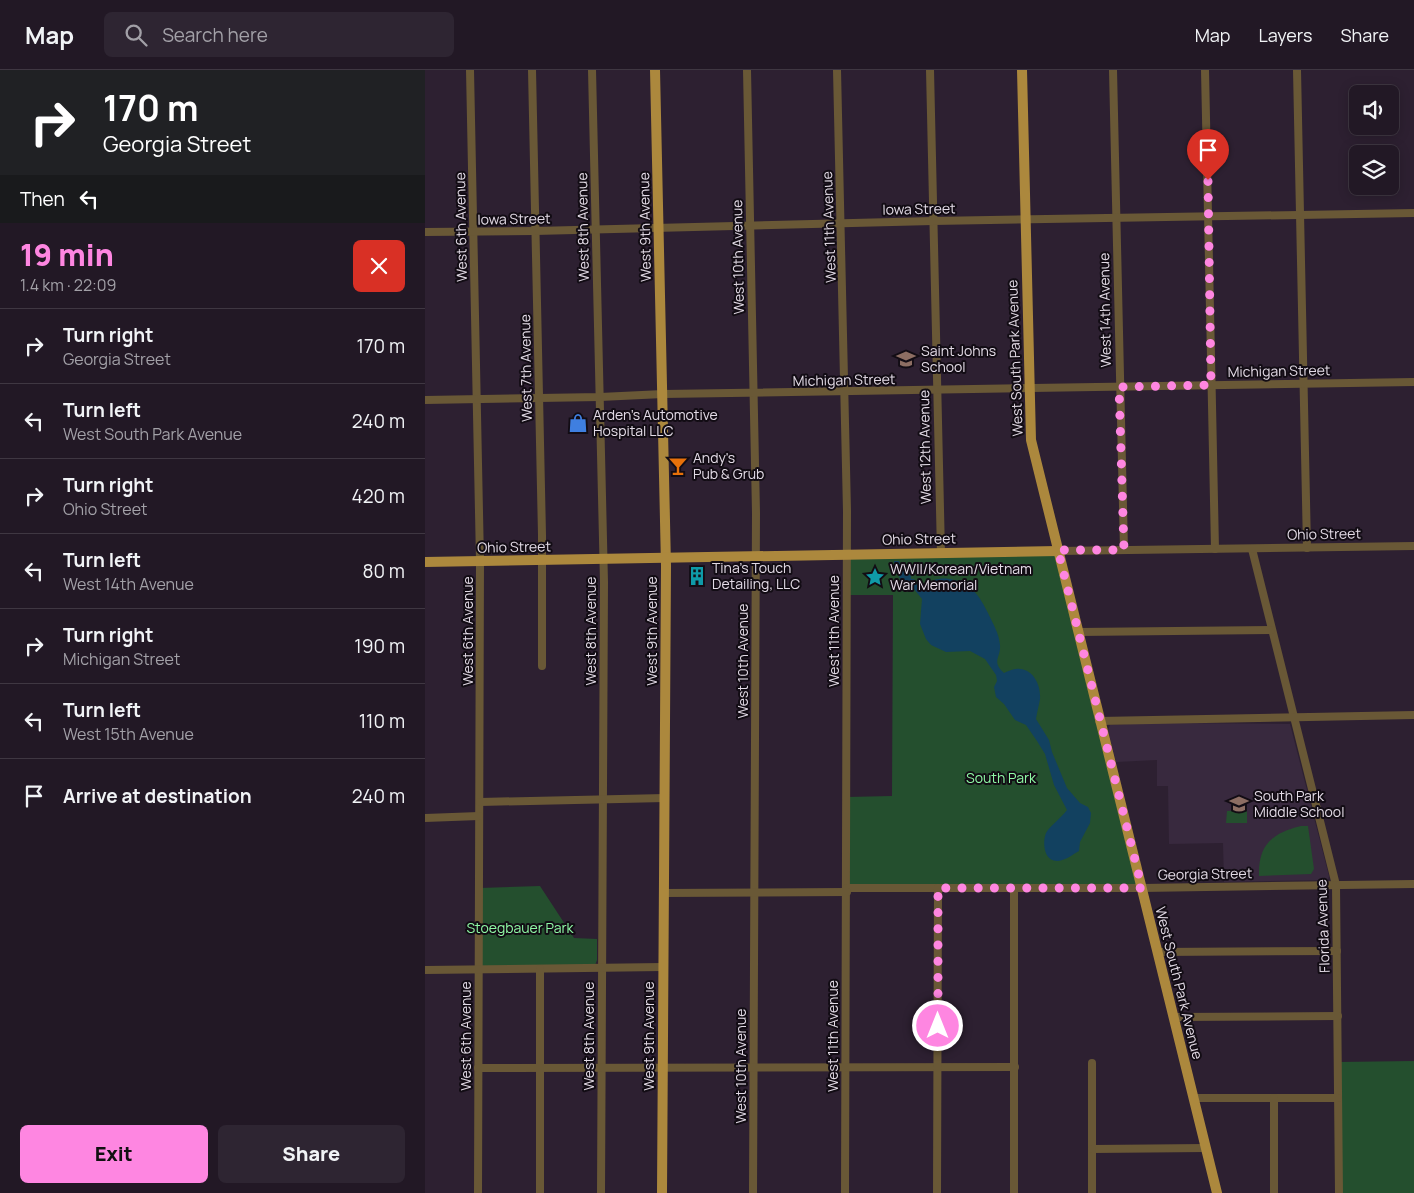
<!DOCTYPE html>
<meta charset="utf-8">
<style>
body{margin:0;font-family:Manrope,sans-serif;background:#2e2532;color:#f1f3f6;height:100vh;display:flex;flex-direction:column;font-size:19px;white-space:nowrap}
*{box-sizing:border-box;margin:0}
p{font-size:16px;color:#a2a0a7}
.icon{flex:none;width:28px;height:28px;fill:none;stroke:currentColor;stroke-width:2;stroke-linecap:round;stroke-linejoin:round}
.map{position:relative;flex:1;overflow:hidden}
.sheet{display:flex;flex-direction:column;background:#221825;width:425px}
.sheet>*{flex:none}
.hud{background:#202124;color:#fff;overflow:hidden}
.fabs{position:absolute;left:924px;top:15px;display:grid;gap:10px}
.fabs a{display:grid;place-items:center;width:50px;height:50px;border-radius:8px;background:#221825;box-shadow:0 2px 12px #0003,0 0 0 1px #3f3742;font-size:25px}
.pin{position:absolute;display:grid;place-items:center;width:42px;height:42px;color:#fff;margin:-51px -21px;border-radius:50% 50% 50% 0;rotate:-45deg;box-shadow:0 0 5px #0007}
.pin .icon{rotate:45deg}
.me{position:absolute;width:55px;margin:-28px;rotate:0deg;stroke-linejoin:round;filter:drop-shadow(0 0 4px #0008)}
.turn{display:flex;align-items:center;gap:18px;height:105px;padding:0 20px;font-size:22px}
.turn .icon{width:65px;height:65px;stroke-width:2.5}
.turn b{display:block;font-size:35px;line-height:42px}
.then{display:flex;align-items:center;height:48px;padding:0 20px;background:#0003;gap:10px;font-size:19px}
.round{display:grid;place-items:center;flex:none;width:52px;height:52px;border-radius:8px;background:#2e2532}
.head{display:flex;align-items:center;justify-content:space-between;height:85px;padding:0 20px}
h1{font-size:30px;font-weight:800;line-height:38px;color:#fe86e1}
.primary-button{display:flex;gap:10px;margin-top:auto;padding:10px 20px}
.primary-button a{flex:1;height:58px;border-radius:8px;background:#fe86e1;color:#111;font-size:20px;font-weight:800;line-height:58px;text-align:center}
.primary-button a+a{background:#2e2532;color:#f1f3f6}
ul{padding:0;list-style:none}
li{display:flex;align-items:center;gap:15px;height:75px;padding:0 20px;border-top:1px solid #3f3742}
li div{flex:1}
li b{display:block;font-size:19px}
li em{font-style:normal}
header{display:flex;align-items:center;gap:30px;box-sizing:border-box;height:70px;padding:0 25px;background:#221825;border-bottom:1px solid #3f3742}
header strong{font-size:24px}
nav{display:flex;gap:28px;margin-inline-start:auto;font-size:18px}
.search{width:350px;height:45px;background:#2e2532;display:flex;align-items:center;gap:12px;box-sizing:border-box;padding:0 18px;border-radius:8px;color:#a2a0a7;font-size:19px}
main{display:flex;flex:1;min-height:0}
.map>svg:first-child{display:block}
.built{fill:#38293e}
.green{fill:#244f2e}
.water{fill:#124160}
.lines{fill:none;stroke-linecap:round;stroke-linejoin:round}
.minor{stroke:#695836;stroke-width:8}
.major{stroke:#ac883d;stroke-width:10}
.route{stroke:#fe86e1;stroke-width:9;stroke-dasharray:0 16.2}
.labels{text-anchor:middle;stroke-width:4;stroke-linejoin:round;paint-order:stroke}
.street-label{font-size:14px;fill:#e3dbe6;stroke:#120c14}
.poi-label{font-size:14px;fill:#e3dbe6;stroke:#120c14;text-anchor:start}
.park-label{font-size:14px;fill:#8ff9a5;stroke:#120c14}
</style>
<header>
<strong>Map</strong>
<div class="search"><svg class="icon" aria-label="search" viewBox="0 0 24 24"><circle cx="10" cy="10" r="6"/><path d="M15 15l6 6"/></svg>Search here</div>
<nav><a>Map</a><a>Layers</a><a>Share</a></nav>
</header>
<main>
<section class="sheet">
<div class="hud">
<div class="turn"><svg class="icon" aria-label="right" viewBox="0 0 24 24"><path d="M7 20v-9h11M14 6l5 5-5 5"/></svg><div><b>170 m</b>Georgia Street</div></div>
<div class="then">Then<svg class="icon" aria-label="left" viewBox="0 0 24 24"><path d="M17 20v-9H6M10 6l-5 5 5 5"/></svg></div>
</div>
<div class="head"><div><h1>19 min</h1><p>1.4 km · 22:09</p></div><a class="round" style="background:#d93025;color:#fff"><svg class="icon" aria-label="close" viewBox="0 0 24 24"><path d="M6 6l12 12M18 6L6 18"/></svg></a></div>
<ul>
<li><svg class="icon" aria-label="right" viewBox="0 0 24 24"><path d="M7 20v-9h11M14 6l5 5-5 5"/></svg><div><b>Turn right</b><p>Georgia Street</p></div><em>170 m</em></li>
<li><svg class="icon" aria-label="left" viewBox="0 0 24 24"><path d="M17 20v-9H6M10 6l-5 5 5 5"/></svg><div><b>Turn left</b><p>West South Park Avenue</p></div><em>240 m</em></li>
<li><svg class="icon" aria-label="right" viewBox="0 0 24 24"><path d="M7 20v-9h11M14 6l5 5-5 5"/></svg><div><b>Turn right</b><p>Ohio Street</p></div><em>420 m</em></li>
<li><svg class="icon" aria-label="left" viewBox="0 0 24 24"><path d="M17 20v-9H6M10 6l-5 5 5 5"/></svg><div><b>Turn left</b><p>West 14th Avenue</p></div><em>80 m</em></li>
<li><svg class="icon" aria-label="right" viewBox="0 0 24 24"><path d="M7 20v-9h11M14 6l5 5-5 5"/></svg><div><b>Turn right</b><p>Michigan Street</p></div><em>190 m</em></li>
<li><svg class="icon" aria-label="left" viewBox="0 0 24 24"><path d="M17 20v-9H6M10 6l-5 5 5 5"/></svg><div><b>Turn left</b><p>West 15th Avenue</p></div><em>110 m</em></li>
<li><svg class="icon" aria-label="arrive" viewBox="0 0 24 24"><path d="M6 21V4h12l-3 4 3 4H6"/></svg><div><b>Arrive at destination</b></div><em>240 m</em></li>
</ul>
<div class="primary-button"><a>Exit</a><a>Share</a></div>
</section>
<div class="map">
<svg width="989" height="1123" viewBox="0 0 989 1123">
<rect width="100%" height="100%" fill="#2d2031"/>
<!-- built -->
<polygon class="built" points="725,653 865,654 904,806 903,810 799,812 798,773 744,774 743,716 732,716 732,690 691,692 683,660 685,655"/>
<!-- green -->
<g class="green">
<polygon points="633,481 717,818 422,818 422,727 467,726 468,525 422,525 422,484"/>
<polygon points="822,740 822,753 801,753 802,741"/>
<path d="M876,756H883L889,799L886,804L834,806C833,775 847,763 876,756Z"/>
<polygon points="115,816 149,868 172,869 172,890 169,898 54,900 55,818"/>
<polygon points="989,991 989,1123 914,1123 913,992"/>
</g>
<!-- water -->
<path class="water" d="M469,491H474L477,498L486,506V509H489L492,515L496,517C501,515 505,512 509,510C515,508 523,508 529,510C547,514 555,527 563,543C568,554 574,563 575,575C576,588 566,591 579,603C584,601 589,598 595,599C609,600 616,616 615,629C614,635 612,642 611,649L624,670L627,682L642,718L655,733L663,737L666,743L665,753L655,772L654,781C647,785 641,790 633,791C619,792 617,773 621,763C625,756 636,748 642,740L629,715L620,684L612,671L601,655L590,650L579,634L571,627L569,617L572,611L571,605L560,589L545,581L521,582L506,575L501,569L495,554L497,529L489,519C478,518 476,512 473,503C471,498 469,496 469,491Z"/>
<g class="lines">
<!-- minor -->
<g class="minor">
<polyline points="45,0 55,491 53,1123"/>
<polyline points="107,0 117,465 117,596"/>
<polyline points="167,0 179,512 176,1123"/>
<polyline points="322,0 331,443 328,1123"/>
<polyline points="412,0 422,441 420,1123"/>
<polyline points="505,0 516,483"/>
<polyline points="688,0 699,480"/>
<polyline points="780,0 790,479"/>
<polyline points="872,0 882,478"/>
<polyline points="0,162 110,161 508,151 989,143"/>
<polyline points="0,330 175,327 238,324 989,312"/>
<polyline points="827,479 911,815 914,1123"/>
<polyline points="633,481 989,476"/>
<polyline points="653,562 846,560"/>
<polyline points="674,651 989,645"/>
<polyline points="55,732 240,728"/>
<polyline points="0,748 54,746"/>
<polyline points="422,818 717,818 989,814"/>
<polyline points="238,823 422,822"/>
<polyline points="733,882 912,881"/>
<polyline points="0,900 238,897"/>
<polyline points="749,947 913,946"/>
<polyline points="667,993 667,1123"/>
<polyline points="53,998 590,997"/>
<polyline points="769,1028 913,1028"/>
<polyline points="849,1028 849,1123"/>
<polyline points="667,1079 781,1078"/>
<polyline points="115,1123 115,899"/>
<polyline points="512,1123 513,818"/>
<polyline points="589,1123 589,818"/>
</g>
<!-- major -->
<g class="major">
<polyline points="230,0 241,496 237,1123"/>
<polyline points="597,0 606,370 792,1123"/>
<polyline points="0,492 633,481"/>
</g>
</g>
<g class="lines">
<!-- route -->
<polyline class="route" points="513,956 513,818 717,818 633,480 699,480 694,317 786,315 783,110"/>
</g>
<!-- icons -->
<defs>
<g id="school-bare" transform="scale(1.5)"><path d="M0-5L7-2L0 1L-7-2ZM-4 1L0 2.5L4 1V4Q0 6-4 4Z" fill="#8d6e63" stroke="#120c14" stroke-width="2.5" paint-order="stroke"/></g>
<g id="shop-bare" transform="scale(1.5)"><path d="M-5-2.5h2.3a2.7 3.5 0 0 1 5.4 0H5L5.5 6h-11ZM-1.5-2.5h3a1.5 2.3 0 0 0-3 0Z" fill="#3f7fe0" stroke="#120c14" stroke-width="2.5" paint-order="stroke"/></g>
<g id="bar-bare" transform="scale(1.5)"><path d="M-6-5H6L.8 .8V4.5H3.5V6h-7V4.5H-.8V.8Z" fill="#e8710a" stroke="#120c14" stroke-width="2.5" paint-order="stroke"/></g>
<g id="building-bare" transform="scale(1.5)"><path d="M-4-6H4V6H1V3H-1V6H-4ZM-2.5-4.3h1.7v1.8h-1.7ZM.8-4.3h1.7v1.8H.8ZM-2.5-1h1.7V.8h-1.7ZM.8-1h1.7V.8H.8Z" fill="#0f9aa8" stroke="#120c14" stroke-width="2.5" paint-order="stroke"/></g>
<g id="sight-bare" transform="scale(1.5)"><path d="M0-6L1.8-2.2L6-1.7L2.9 1.2L3.7 5.4L0 3.3L-3.7 5.4L-2.9 1.2L-6-1.7L-1.8-2.2Z" fill="#0f9aa8" stroke="#120c14" stroke-width="2.5" paint-order="stroke"/></g>
</defs>
<g fill-rule="evenodd">
<use href="#school-bare" x="481" y="289"/>
<use href="#shop-bare" x="153" y="353"/>
<use href="#bar-bare" x="253" y="396"/>
<use href="#building-bare" x="272" y="506"/>
<use href="#sight-bare" x="450" y="507"/>
<use href="#school-bare" x="814" y="734"/>
</g>
<g class="labels">
<!-- street labels -->
<g class="street-label">
<text transform="translate(494 139) rotate(-1)" y="5">Iowa Street</text>
<text transform="translate(89 149) rotate(-1)" y="5">Iowa Street</text>
<text transform="translate(36 157) rotate(-91)" y="5">West 6th Avenue</text>
<text transform="translate(158 157) rotate(-91)" y="5">West 8th Avenue</text>
<text transform="translate(220 157) rotate(-91)" y="5">West 9th Avenue</text>
<text transform="translate(404 157) rotate(-92)" y="5">West 11th Avenue</text>
<text transform="translate(313 187) rotate(-91)" y="5">West 10th Avenue</text>
<text transform="translate(680 240) rotate(-91)" y="5">West 14th Avenue</text>
<text transform="translate(590 288) rotate(-92)" y="5">West South Park Avenue</text>
<text transform="translate(101 298) rotate(-91)" y="5">West 7th Avenue</text>
<text transform="translate(854 301) rotate(-1)" y="5">Michigan Street</text>
<text transform="translate(419 310) rotate(-1)" y="5">Michigan Street</text>
<text transform="translate(500 377) rotate(-91)" y="5">West 12th Avenue</text>
<text transform="translate(899 464) rotate(-1)" y="5">Ohio Street</text>
<text transform="translate(494 469) rotate(-1)" y="5">Ohio Street</text>
<text transform="translate(89 477) rotate(-1)" y="5">Ohio Street</text>
<text transform="translate(43 561) rotate(-90)" y="5">West 6th Avenue</text>
<text transform="translate(166 561) rotate(-90)" y="5">West 8th Avenue</text>
<text transform="translate(227 561) rotate(-90)" y="5">West 9th Avenue</text>
<text transform="translate(409 561) rotate(-90)" y="5">West 11th Avenue</text>
<text transform="translate(318 591) rotate(-90)" y="5">West 10th Avenue</text>
<text transform="translate(780 804) rotate(-1)" y="5">Georgia Street</text>
<text transform="translate(898 856) rotate(-92)" y="5">Florida Avenue</text>
<text transform="translate(754 913) rotate(76)" y="5">West South Park Avenue</text>
<text transform="translate(41 966) rotate(-90)" y="5">West 6th Avenue</text>
<text transform="translate(164 966) rotate(-90)" y="5">West 8th Avenue</text>
<text transform="translate(224 966) rotate(-90)" y="5">West 9th Avenue</text>
<text transform="translate(408 966) rotate(-90)" y="5">West 11th Avenue</text>
<text transform="translate(316 996) rotate(-90)" y="5">West 10th Avenue</text>
</g>
<!-- poi labels -->
<g class="poi-label">
<text x="496" y="286">Saint Johns<tspan x="496" dy="16">School</tspan></text>
<text x="168" y="350">Arden's Automotive<tspan x="168" dy="16">Hospital LLC</tspan></text>
<text x="268" y="393">Andy's<tspan x="268" dy="16">Pub &amp; Grub</tspan></text>
<text x="287" y="503">Tina's Touch<tspan x="287" dy="16">Detailing, LLC</tspan></text>
<text x="465" y="504">WWII/Korean/Vietnam<tspan x="465" dy="16">War Memorial</tspan></text>
<text x="829" y="731">South Park<tspan x="829" dy="16">Middle School</tspan></text>
</g>
<!-- park labels -->
<g class="park-label">
<text x="576" y="713">South Park</text>
<text x="95" y="863">Stoegbauer Park</text>
</g>
</g>
</svg>
<div class="fabs">
<a><svg class="icon" aria-label="sound" viewBox="0 0 24 24"><path d="M4 9h4l5-4v14l-5-4H4zM17 9q2 3 0 6"/></svg></a>
<a><svg class="icon" aria-label="layers" viewBox="0 0 24 24"><path d="M12 4l9 5-9 5-9-5zM3 14l9 5 9-5"/></svg></a>
</div>
<div class="pin" style="left:783px;top:110px;background:#d93025"><svg class="icon" aria-label="arrive" viewBox="0 0 24 24"><path d="M6 21V4h12l-3 4 3 4H6"/></svg></div>
<svg class="me" style="left:513px;top:956px" viewBox="-20 -20 40 40"><circle r="17" fill="#fe86e1" stroke="#fff" stroke-width="3"/><path d="M0-11L8 9 0 5-8 9z" fill="#fff"/></svg>
</div>
</main>
